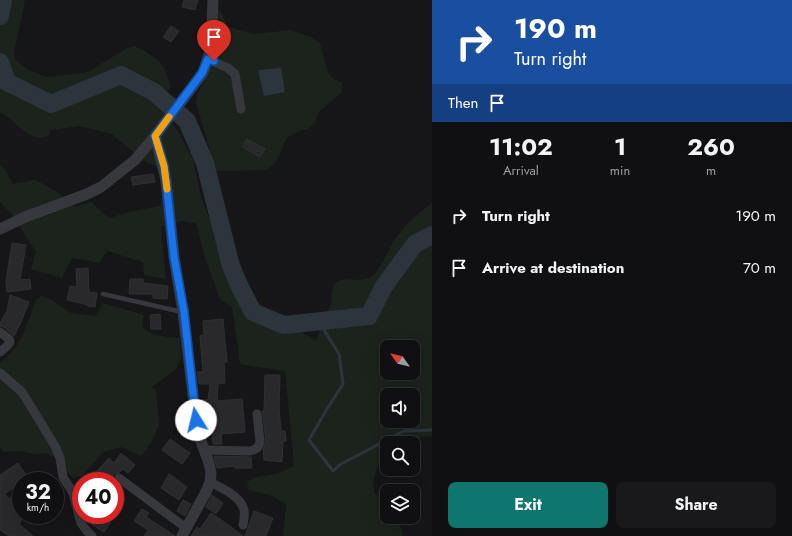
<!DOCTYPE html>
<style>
body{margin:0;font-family:Jost,sans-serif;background:#19191b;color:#f1f3f6;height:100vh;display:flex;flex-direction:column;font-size:15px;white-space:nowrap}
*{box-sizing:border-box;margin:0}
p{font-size:13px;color:#9c9d9f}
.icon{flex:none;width:22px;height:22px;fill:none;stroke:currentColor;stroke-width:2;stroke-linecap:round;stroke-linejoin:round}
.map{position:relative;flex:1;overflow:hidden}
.sheet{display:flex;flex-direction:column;background:#101012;width:360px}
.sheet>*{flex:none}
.hud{background:#1a4fa0;color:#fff;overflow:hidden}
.needle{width:26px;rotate:304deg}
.tools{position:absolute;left:380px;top:340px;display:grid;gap:8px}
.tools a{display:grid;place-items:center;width:40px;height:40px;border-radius:8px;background:#101012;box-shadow:0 4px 16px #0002,0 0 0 1px #303032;font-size:20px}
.speed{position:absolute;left:12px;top:472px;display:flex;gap:8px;font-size:20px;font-weight:700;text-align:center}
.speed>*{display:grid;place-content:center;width:52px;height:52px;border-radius:50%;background:#101012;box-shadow:0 4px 16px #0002,0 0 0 1px #303032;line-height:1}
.speed small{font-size:10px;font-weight:400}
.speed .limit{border:6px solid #d22;background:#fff;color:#111}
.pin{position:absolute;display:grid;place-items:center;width:34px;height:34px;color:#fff;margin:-41px -17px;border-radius:50% 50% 50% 0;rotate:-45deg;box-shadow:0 0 4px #0007}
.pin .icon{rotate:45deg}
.me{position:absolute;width:44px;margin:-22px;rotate:351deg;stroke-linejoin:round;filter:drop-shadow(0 0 3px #0008)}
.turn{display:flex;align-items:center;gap:14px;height:84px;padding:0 16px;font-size:18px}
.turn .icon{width:52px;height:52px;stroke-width:2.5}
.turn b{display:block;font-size:28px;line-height:34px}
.then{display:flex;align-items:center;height:38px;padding:0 16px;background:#0003;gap:8px;font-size:15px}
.eta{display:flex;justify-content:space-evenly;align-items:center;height:68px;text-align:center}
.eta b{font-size:24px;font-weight:700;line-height:28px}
.primary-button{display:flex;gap:8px;margin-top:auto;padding:8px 16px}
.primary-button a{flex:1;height:46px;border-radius:8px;background:#0f766e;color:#fff;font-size:16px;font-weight:700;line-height:46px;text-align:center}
.primary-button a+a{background:#19191b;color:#f1f3f6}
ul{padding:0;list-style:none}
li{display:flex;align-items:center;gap:12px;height:52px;padding:0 16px}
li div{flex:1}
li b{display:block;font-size:15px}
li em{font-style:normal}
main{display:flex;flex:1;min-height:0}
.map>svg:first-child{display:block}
.green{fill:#1c231d;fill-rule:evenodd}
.water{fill:#2c353c}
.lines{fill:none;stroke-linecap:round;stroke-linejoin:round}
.stream{stroke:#2c353c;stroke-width:3}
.river{stroke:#2c353c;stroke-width:18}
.building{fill:#29292c;stroke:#303034}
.service{stroke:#37383d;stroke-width:4.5}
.minor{stroke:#37383d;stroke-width:9}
.tertiary{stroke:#37383d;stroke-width:11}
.route-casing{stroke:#114b97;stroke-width:10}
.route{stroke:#1a73e8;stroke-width:7}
.slow{stroke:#f59e0b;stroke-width:7}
</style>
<main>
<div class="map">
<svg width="432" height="536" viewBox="0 0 432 536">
<rect width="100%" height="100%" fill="#161618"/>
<!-- green -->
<g class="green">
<path d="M0,0H24L25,2L14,52L15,60L28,70L46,77L83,73L92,70L125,49L134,46L143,50L158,60L164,68L171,87L157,104L177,130L193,159L201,197L212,225L217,246L248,312L271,327L290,328L299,331L309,336L316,341C319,333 322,323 325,315C327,312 329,310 330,307C333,301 330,292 334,286C341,273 359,285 372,276C380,271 388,251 393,242C403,226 417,214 432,203V436C417,437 402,443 387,443V451C377,462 372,479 374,493L387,503V517H396L399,522L403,536H283L286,504L273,496L249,490L247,482L255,477L277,474L294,466L285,371L240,364L232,307L220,299L206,261L196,223L181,221L161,227L166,279L144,275L143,262L107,251L99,263L72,258L62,278L31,269L36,252L11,213L0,202V165L4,168L13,184L36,180L59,193L75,207L91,202L109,218L130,212L160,206L162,197L159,170L156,166L147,163L112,134L80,126L51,130L49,136C45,137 40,138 36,137C22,134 13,118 0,112ZM387,347H413V373H387ZM387,395H413V421H387Z"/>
<polygon points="220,10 228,27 254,34 291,30 313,38 320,44 328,72 334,79 342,83 342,92 318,113 315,123 308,129 299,131 287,137 279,156 274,164 267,170 216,171 196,103 198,92 207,77 217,34 214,14"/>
<path d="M41,296L50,299L71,313L96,316L102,303L144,315L142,327C152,336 167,337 180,338L181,356L177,368L152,387L156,390L159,425L151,443L141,456L121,447L103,452L82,476L73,478L57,459L46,453L35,454L19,451L3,452L0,446V362L7,357L17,345L25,330L36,300Z"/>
</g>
<!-- water -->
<polygon class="water" points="281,68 285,92 264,96 258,70"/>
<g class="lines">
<!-- stream -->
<polyline class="stream" points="319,322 339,354 343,384 327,409 309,440 333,471 341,464 404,431 432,430"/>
<!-- river -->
<g class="river">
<polyline points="0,16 3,0"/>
<polyline points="0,62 7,82 51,104 121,75 154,92 187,121 205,163 231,266 239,285 253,312 284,325 369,316 384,286 415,244 432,235"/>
</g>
</g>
<!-- building -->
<g class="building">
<polygon points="184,0 198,0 195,10 182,7"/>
<polygon points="171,26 179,31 171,42 163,37"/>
<polygon points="247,139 265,149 260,157 243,147"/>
<polygon points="153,174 155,182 133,185 131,177"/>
<polygon points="12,243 26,245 20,280 30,279 31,289 7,292 6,281"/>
<polygon points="88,268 89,292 97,293 95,307 87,306 88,305 67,300 70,286 77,287 76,269"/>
<polygon points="130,279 143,279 143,283 168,286 167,299 153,298 153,294 129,294"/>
<polygon points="10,295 29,302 21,322 14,336 4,327 0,326 0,323 7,311"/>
<polygon points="160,314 161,329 151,329 150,315"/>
<polygon points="223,319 227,362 224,362 225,383 218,384 217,401 242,399 245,432 221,434 222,444 213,444 212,430 206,431 203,419 201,400 208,400 210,384 199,384 197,372 203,372 200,336 204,335 203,321"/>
<polygon points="265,375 280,375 279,408 281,431 285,431 286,441 283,441 282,462 264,460 263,450 266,441 262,411 264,411"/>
<polygon points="170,439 190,453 182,464 162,450"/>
<polygon points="121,453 135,465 128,473 123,469 120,472 114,474 111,481 88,481 109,458 114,463"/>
<polygon points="214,456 251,457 252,468 235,468 235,466 217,468"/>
<polygon points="18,463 28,478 24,481 21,481 21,483 4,494 14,502 11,506 21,515 24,516 19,524 33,536 9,536 0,530 0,475"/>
<polygon points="169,474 187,487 179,500 161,488"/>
<polygon points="212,495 223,503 216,514 206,507"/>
<polygon points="183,500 191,504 185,516 177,511"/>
<polygon points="142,509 149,513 146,517 175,536 144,536 148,530 134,521"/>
<polygon points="254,511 273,518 266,536 245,536"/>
<polygon points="211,513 227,524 243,536 191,536 197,527 200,529"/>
<polygon points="97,515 111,515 107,520 111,522 104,532 91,524"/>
</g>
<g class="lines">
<!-- service -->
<polyline class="service" points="103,294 182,312"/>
<!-- minor -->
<g class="minor">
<polyline points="208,59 228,68 235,74 241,109"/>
<polyline points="0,332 9,339 10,342 7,346 0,352"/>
<polyline points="0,373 22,392 55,446 60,458 63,477 73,493 81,523 86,530 92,536"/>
<path d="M204,450L249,451C256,450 259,448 260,441L257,414"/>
<polyline points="119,478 186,528"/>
<path d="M210,482C221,488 241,496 244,510C245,515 244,520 243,525"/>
</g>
<!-- tertiary -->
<g class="tertiary">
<polyline points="155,136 166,180 174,257 183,312 196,420 201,441 209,463 211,473 210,482 207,490 182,536"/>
<polyline points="0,229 25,217 87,194 101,187 135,160 155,136 203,73 211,48 213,0"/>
</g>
</g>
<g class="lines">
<!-- route casing -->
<g class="route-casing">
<polyline id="route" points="196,420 184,312 174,257 166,180 164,166 155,136 202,73 208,59 214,61"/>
</g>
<!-- route -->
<use href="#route" class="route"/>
<!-- slow -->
<polyline class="slow" points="167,189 164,166 155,136 169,117"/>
</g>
</svg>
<div class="tools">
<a><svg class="needle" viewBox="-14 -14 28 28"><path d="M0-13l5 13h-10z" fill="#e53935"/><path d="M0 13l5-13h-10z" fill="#9c9d9f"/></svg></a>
<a><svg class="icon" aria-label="sound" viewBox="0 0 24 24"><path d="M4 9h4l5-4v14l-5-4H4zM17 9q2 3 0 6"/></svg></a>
<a><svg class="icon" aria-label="search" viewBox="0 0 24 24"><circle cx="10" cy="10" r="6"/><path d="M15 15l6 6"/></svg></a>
<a><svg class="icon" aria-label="layers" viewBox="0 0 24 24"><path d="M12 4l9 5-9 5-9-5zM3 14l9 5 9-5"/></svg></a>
</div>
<div class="speed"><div>32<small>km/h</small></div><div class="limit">40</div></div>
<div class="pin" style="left:214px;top:61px;background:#d93025"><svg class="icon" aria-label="arrive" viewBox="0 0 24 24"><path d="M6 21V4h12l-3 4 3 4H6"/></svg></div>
<svg class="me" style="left:196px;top:420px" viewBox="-20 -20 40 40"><circle r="19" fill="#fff"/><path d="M0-13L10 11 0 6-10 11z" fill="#1a73e8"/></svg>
</div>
<section class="sheet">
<div class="hud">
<div class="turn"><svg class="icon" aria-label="right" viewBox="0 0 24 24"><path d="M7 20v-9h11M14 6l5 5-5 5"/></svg><div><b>190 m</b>Turn right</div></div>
<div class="then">Then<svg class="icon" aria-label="arrive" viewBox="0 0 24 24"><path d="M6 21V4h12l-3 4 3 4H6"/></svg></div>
</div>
<div class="eta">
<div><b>11:02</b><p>Arrival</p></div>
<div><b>1</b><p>min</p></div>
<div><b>260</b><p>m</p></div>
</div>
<ul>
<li><svg class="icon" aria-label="right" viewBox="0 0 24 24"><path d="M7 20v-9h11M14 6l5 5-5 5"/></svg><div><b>Turn right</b></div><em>190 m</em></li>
<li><svg class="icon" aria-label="arrive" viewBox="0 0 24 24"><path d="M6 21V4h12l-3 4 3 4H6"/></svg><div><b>Arrive at destination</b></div><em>70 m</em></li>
</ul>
<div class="primary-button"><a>Exit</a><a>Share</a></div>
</section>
</main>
